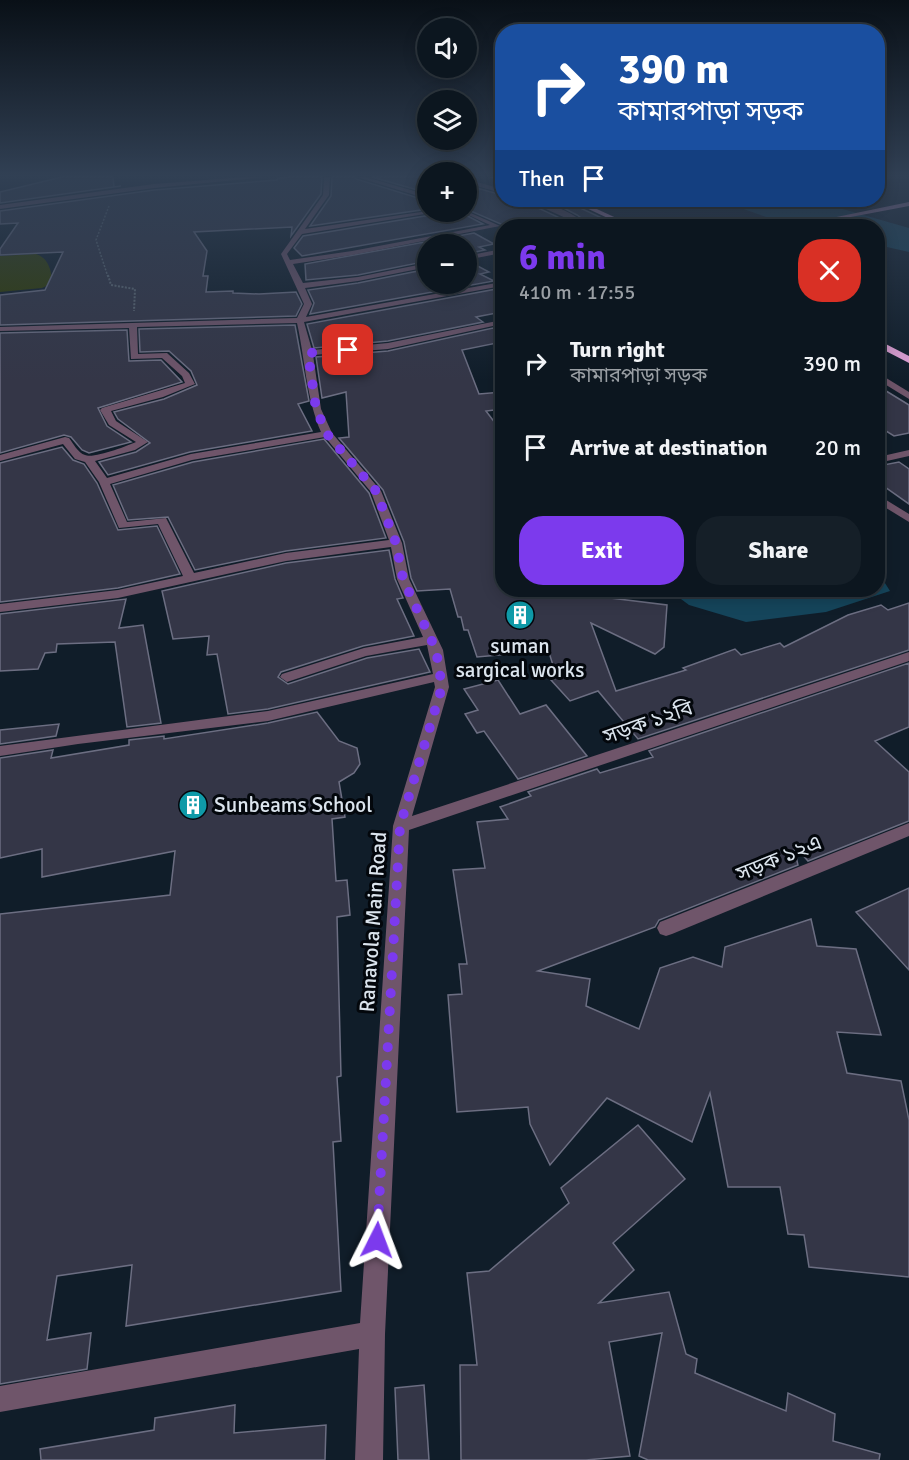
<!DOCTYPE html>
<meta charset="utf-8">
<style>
body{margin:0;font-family:Signika,"Noto Sans Bengali",sans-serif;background:#151f28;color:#f1f3f6;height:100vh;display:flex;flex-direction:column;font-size:22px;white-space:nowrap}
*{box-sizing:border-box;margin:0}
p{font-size:20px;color:#9a9fa4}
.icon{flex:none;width:33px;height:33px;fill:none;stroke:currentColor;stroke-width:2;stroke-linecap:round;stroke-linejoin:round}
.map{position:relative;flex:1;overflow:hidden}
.details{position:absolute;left:495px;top:219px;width:390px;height:378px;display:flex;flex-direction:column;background:#0c161f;border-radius:24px;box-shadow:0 3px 15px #0003,0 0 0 2px #2c353d}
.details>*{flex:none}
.hud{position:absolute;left:495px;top:24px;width:390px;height:183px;border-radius:24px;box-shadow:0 3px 15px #0003,0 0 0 2px #2c353d;background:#1a4fa0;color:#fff;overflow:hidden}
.tools{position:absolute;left:417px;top:18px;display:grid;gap:12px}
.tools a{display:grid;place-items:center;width:60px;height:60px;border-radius:50%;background:#0c161f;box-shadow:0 3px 15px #0003,0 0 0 2px #2c353d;font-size:30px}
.pin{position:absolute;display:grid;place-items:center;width:51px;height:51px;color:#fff;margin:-26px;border-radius:12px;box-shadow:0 3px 9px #0006}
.me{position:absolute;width:66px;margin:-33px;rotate:3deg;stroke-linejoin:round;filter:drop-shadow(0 0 4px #0008)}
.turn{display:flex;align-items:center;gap:21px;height:126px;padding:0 24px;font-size:27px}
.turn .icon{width:78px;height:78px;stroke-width:2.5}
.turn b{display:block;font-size:42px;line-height:51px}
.then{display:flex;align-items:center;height:57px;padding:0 24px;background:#0003;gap:12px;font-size:22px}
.round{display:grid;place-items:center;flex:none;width:63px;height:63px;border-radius:24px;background:#151f28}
.overview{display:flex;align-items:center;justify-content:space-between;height:102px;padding:0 24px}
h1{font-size:36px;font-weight:700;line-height:45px;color:#7c3aed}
.primary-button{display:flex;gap:12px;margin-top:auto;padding:12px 24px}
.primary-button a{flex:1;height:69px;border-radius:24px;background:#7c3aed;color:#fff;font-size:24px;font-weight:700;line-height:69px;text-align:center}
.primary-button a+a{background:#151f28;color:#f1f3f6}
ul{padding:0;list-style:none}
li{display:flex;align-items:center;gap:18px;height:84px;padding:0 24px}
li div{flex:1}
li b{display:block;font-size:22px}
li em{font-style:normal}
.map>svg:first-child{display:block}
.green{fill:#323d00}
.water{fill:#15455b}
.building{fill:#343647;stroke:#6c6e82;stroke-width:1.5}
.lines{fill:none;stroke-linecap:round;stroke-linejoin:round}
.path-far1{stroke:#616c77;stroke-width:1.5;stroke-dasharray:2 1.5;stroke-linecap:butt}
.path{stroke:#616c77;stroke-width:2;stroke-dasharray:2 1.5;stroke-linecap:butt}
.minor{fill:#6f556a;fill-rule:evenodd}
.major{fill:#c58ebb;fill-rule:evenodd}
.highway{fill:#e7a5db;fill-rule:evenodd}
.route{stroke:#7c3aed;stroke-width:10;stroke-dasharray:0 18}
.labels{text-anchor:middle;stroke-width:6;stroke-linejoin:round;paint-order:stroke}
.poi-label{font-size:21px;fill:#dbe4ed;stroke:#03070c}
.street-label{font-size:21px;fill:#dbe4ed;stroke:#03070c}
</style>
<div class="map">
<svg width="909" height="1460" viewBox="0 0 909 1460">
<rect width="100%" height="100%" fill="#101d29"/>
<!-- green -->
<path class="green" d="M36,254C49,258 51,271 53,283L42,288L0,292V256Z"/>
<!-- water -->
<g class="water">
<polygon points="718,200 811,200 909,228 909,252 878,245 878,226 792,226"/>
<polygon points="878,572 890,591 826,612 746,622 689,605 669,590 878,590"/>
</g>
<!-- building -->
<g class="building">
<polygon points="62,177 113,177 114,187 121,186 0,203 0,192"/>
<polygon points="291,177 322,177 321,194 291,236 292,227 194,232 207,251 203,276 208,276 206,292 233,291 233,293 259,294 296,292 302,304 296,316 0,325 0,295 45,290 63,252 0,255 0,249 18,223 0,224 0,211 154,190 277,180 278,178"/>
<polygon points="332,177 355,177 356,179 428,201 428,209 310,226 331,196"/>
<polygon points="372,177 428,177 428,193"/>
<polygon points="466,185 502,195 502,200 524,200 525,202 560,218 531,222 526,226 502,226 501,224 466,209"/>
<polygon points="566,203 576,206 619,226 592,226 577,215 556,204"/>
<polygon points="439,212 460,212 483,224 302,256 294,248 303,236 437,214"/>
<polygon points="474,233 494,244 479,247 485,250 466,254 466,244 428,244 428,261 358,275 306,280 305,264"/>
<polygon points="476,260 470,262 489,272 480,274 494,281 310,314 314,303 308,290 358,283 428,269 428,284 466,284 466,262"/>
<polygon points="502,288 502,312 476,317 483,322 388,341 314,348 307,324"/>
<polygon points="295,325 309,401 298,404 312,431 190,452 108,475 99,462 136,452 150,443 118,419 114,412 164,399 197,385 191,371 169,351 140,352 139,329"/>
<polygon points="493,328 502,334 502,342 462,350 479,394 502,392 502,409 486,411 502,432 502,590 583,590 586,595 667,605 664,647 655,654 591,623 616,691 686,670 683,668 735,649 741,655 780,643 784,647 848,615 881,605 888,610 909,603 909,650 638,739 598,691 570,701 551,680 557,678 547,646 508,650 510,654 477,657 468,630 464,630 461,617 458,617 450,589 417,591 411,578 404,542 383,490 339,438 349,437 346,392 322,398 316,357 388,351"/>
<polygon points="127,330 129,361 161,360 182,382 98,408 107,426 131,442 89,453 82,450 71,437 64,435 0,453 0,333"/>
<polygon points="878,386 909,405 909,433 894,436 878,426"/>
<polygon points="324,439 369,493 386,538 286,551 195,570 168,517 128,520 113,485 193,462"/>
<polygon points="62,447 73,460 84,464 97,483 118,530 157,526 180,574 118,588 0,602 0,463"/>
<polygon points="899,462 909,469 909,504 878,482 878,466"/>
<polygon points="389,550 395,579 403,598 397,599 414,636 363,646 281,672 278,677 288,684 367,658 419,649 430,672 268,709 228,714 217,654 207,655 209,636 173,639 162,591 286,563"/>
<polygon points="126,599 119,628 143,625 161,723 127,727 115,642 57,644 56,652 45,653 38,669 0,671 0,614"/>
<polygon points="909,663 909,727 875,741 909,772 909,821 808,861 793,844 798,865 659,920 655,927 538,971 590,979 586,1006 639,1029 660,968 693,957 722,967 725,947 811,919 817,946 856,949 881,1035 837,1032 847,1073 901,1081 909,1120 909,1277 809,1267 804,1235 788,1234 780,1187 728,1187 710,1093 692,1142 607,1098 550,1165 530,1124 528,1107 457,1112 448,995 462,994 459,964 467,964 453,870 485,868 477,822 508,819 500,807 531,796 528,792 597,769 600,773 653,757 649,751"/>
<polygon points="498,680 520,714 546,705 587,756 518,779 484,731 477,733 465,714 478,710 464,689"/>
<polygon points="317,712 339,741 357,748 360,764 354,773 339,782 345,817 332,819 336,881 347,880 350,915 337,917 341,1076 337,1077 341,1141 333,1142 341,1291 126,1326 132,1265 57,1276 47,1340 91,1333 87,1369 0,1384 0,914 170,895 175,851 42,877 42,849 0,858 0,758 53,750 51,758 129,745 129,740 164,736 164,739 268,723"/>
<polygon points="59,724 56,736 0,744 0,730"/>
<polygon points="909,888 909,970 856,912"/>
<polygon points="638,1125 685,1179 613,1243 634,1270 599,1303 669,1292 686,1354 697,1359 695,1373 786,1411 788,1393 835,1414 833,1441 880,1454 879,1460 648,1460 639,1456 662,1333 609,1342 630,1456 586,1460 461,1460 460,1365 477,1365 467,1273 489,1271 569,1203 561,1188"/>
<polygon points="424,1385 429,1460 398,1460 395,1388"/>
<polygon points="235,1405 234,1433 326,1425 325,1460 41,1460 40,1449 154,1430 155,1418"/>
</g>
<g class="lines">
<!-- path-far1 -->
<polyline class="path-far1" points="108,277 96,240 109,206"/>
<!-- path -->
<polyline class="path" points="108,275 111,285 135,289 134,311"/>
<!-- minor -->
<g class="minor">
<polygon points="246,177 265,177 154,188 0,209 0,205 154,184"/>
<path d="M324,177H330L329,195L305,229L428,211L437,212L302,234L287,254L290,260L352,251L490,225L462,212L466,211L500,226L352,255L293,264L303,283L358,277L428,263V267L358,281L305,288L312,304L306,317L502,282V286L304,322L312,350L388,343L502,320V324L388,349L313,355L321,409L332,433L381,491L402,543L409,579L443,650L449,687L412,816L909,652V661L409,830L385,1334L383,1460H355L359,1349L0,1412V1386L360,1323L393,826L435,687L434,682L268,721L78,744L0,756V746L268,711L433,674L427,645L366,656L287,682L280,677L282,674L364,648L423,637L397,579L391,547L286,561L118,598L0,612V604L118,590L183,576L158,524L119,528L99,482L85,462L75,459L63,444L0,461V455L65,437L69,438C73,443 78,453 85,455C93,459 127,446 136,442L109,425L100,410L102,408L185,383L182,376L162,358L131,359L129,328L0,331V327L297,318L304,304L281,254L323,195ZM297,323C305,359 306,397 321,432L191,454L107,478L95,461L135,450L148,442L116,421L111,411L163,397L195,384L189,373L167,353L138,354L137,327ZM325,437L371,492L389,540L286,553L194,573L166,518L127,522L110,484L192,460Z"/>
<polygon points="357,177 365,177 428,195 428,199"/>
<polygon points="466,179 502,189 502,193 466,183"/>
<path d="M526,200C545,198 575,215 590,226H583L574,222L528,226L531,224L568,219Z"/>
<polygon points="502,249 502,253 466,260 466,256"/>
<polygon points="878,373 909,392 909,399 878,380"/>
<polygon points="909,450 909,456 878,463 878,457"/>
<polygon points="878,495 909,514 909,522 878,503"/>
<polygon points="909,823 909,836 672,934 666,936 660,934 657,928 660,922"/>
</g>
<!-- major -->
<polygon class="major" points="909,202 909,206 803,226 793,226"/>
<!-- highway -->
<g class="highway">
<polygon points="490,177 502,177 502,181 491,178"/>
<polygon points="569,200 577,200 634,226 625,226"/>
<polygon points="878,340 909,356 909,363 878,347"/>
</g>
</g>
<!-- sky -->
<linearGradient id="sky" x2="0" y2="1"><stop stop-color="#091017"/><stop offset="0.46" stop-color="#314054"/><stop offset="1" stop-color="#314054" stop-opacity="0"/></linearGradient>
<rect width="909" height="381" fill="url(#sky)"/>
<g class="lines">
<!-- route -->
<polyline class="route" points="348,350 308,353 316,409 327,434 376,491 396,543 403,579 436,650 442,687 400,826 377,1240"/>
</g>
<!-- icons -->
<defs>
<g id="building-disc" transform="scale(1.5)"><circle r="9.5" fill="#0f9aa8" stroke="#03070c"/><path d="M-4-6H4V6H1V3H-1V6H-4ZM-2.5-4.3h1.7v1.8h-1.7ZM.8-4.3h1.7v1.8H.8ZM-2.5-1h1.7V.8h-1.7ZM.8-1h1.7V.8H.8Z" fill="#fff"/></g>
</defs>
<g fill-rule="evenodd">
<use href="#building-disc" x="520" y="615"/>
<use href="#building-disc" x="193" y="805"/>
</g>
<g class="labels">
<!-- poi labels -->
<g class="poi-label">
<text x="520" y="653">suman<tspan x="520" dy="24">sargical works</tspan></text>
<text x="214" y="812" text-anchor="start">Sunbeams School</text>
</g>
<!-- street labels -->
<g class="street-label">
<text transform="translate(648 722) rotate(-19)" y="7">সড়ক ১২বি</text>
<text transform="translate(779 858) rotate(-22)" y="7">সড়ক ১২এ</text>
<text transform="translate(373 922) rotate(-86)" y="7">Ranavola Main Road</text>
</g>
</g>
</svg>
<div class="tools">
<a><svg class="icon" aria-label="sound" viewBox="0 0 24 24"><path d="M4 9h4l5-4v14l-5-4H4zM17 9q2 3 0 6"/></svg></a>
<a><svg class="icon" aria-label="layers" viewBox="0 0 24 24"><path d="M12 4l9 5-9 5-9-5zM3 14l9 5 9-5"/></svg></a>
<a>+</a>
<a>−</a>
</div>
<div class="pin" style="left:348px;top:350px;background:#d93025"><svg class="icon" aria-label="arrive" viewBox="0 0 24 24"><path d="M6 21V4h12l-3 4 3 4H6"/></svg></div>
<svg class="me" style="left:377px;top:1240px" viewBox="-20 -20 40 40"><path d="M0-17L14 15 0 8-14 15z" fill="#7c3aed" stroke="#fff" stroke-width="4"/></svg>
<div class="hud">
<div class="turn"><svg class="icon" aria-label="right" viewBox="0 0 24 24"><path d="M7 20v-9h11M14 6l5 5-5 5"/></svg><div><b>390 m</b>কামারপাড়া সড়ক</div></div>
<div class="then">Then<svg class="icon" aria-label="arrive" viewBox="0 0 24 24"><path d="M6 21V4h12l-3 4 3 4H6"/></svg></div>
</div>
<section class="details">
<div class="overview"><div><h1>6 min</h1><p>410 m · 17:55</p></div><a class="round" style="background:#d93025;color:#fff"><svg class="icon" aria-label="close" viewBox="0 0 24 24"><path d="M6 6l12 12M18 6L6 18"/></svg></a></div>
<ul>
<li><svg class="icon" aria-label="right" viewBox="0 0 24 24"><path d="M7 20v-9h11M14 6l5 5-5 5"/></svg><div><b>Turn right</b><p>কামারপাড়া সড়ক</p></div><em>390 m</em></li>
<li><svg class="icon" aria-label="arrive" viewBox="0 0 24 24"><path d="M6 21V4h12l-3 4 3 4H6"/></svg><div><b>Arrive at destination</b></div><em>20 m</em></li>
</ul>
<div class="primary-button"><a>Exit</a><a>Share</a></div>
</section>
</div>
